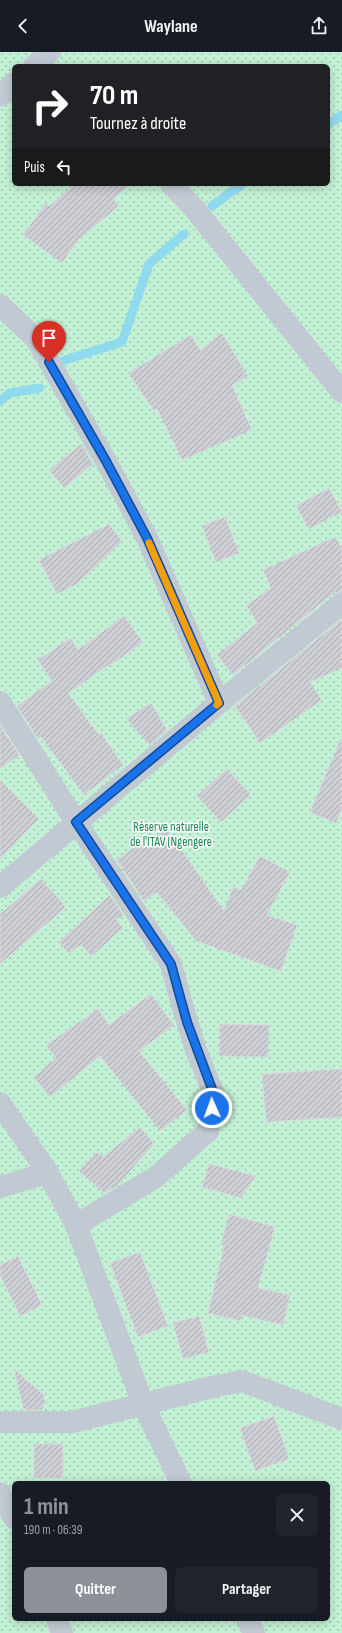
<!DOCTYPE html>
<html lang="fr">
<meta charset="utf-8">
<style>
body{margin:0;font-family:"Sofia Sans Condensed",sans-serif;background:#20242c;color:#f1f3f6;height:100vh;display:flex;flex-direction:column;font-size:15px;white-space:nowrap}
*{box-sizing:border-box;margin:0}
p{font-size:13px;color:#9ea1a6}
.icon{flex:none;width:22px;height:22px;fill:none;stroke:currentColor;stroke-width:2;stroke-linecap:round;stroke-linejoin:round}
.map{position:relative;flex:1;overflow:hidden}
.details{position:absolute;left:12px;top:1429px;width:318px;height:140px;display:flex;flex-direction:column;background:#171b24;border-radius:6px;box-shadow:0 2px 10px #0003}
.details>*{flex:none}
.top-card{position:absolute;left:12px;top:12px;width:318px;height:122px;border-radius:6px;box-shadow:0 2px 10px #0003;background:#202124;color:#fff;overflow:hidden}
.pin{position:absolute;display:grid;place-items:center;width:34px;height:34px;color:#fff;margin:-41px -17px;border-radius:50% 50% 50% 0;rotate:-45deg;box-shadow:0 0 4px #0007}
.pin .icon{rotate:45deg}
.me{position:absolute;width:44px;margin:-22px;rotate:358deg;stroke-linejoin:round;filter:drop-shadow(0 0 3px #0008)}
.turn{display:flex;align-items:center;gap:14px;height:84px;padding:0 12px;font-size:18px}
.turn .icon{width:52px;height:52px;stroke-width:2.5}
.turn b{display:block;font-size:28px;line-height:34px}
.then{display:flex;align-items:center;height:38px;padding:0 12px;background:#0003;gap:8px;font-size:15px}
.round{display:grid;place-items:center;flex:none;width:42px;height:42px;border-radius:6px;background:#20242c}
.overview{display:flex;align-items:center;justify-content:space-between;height:68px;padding:0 12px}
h1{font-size:24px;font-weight:700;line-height:30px;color:#8c9099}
.primary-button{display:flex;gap:8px;margin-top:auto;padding:8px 12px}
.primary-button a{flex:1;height:46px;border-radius:6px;background:#8c9099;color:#fff;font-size:16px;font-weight:700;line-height:46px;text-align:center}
.primary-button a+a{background:#20242c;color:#f1f3f6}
header{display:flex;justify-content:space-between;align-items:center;height:52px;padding:0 12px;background:#171b24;font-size:18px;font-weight:700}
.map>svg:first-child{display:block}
.park{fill:url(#park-dots);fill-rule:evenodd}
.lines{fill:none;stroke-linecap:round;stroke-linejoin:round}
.stream{stroke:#90daee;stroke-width:9}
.building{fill:url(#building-hatch);stroke:#d7d9de}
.street{stroke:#c1cad2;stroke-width:22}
.route-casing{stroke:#114b97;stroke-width:10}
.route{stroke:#1a73e8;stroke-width:7}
.slow{stroke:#f59e0b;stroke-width:7}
.labels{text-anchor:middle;stroke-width:3;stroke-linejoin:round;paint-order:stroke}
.park-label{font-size:13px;fill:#17864f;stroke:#fff}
</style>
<header><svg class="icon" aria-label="back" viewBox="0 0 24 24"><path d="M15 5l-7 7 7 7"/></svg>Waylane<svg class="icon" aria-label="share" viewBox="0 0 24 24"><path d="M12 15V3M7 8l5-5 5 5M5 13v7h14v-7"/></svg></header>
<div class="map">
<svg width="342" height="1581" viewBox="0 0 342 1581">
<defs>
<pattern id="park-dots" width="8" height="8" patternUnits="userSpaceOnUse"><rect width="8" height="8" fill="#c3f1d5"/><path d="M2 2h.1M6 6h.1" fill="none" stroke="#a0c6b0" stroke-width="1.8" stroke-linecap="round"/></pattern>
<pattern id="building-hatch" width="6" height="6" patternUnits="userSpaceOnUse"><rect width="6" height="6" fill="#cdcfd5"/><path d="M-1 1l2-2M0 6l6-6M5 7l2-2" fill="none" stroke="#a8abb0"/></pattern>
</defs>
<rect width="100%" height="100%" fill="#f5f3f3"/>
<!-- park -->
<path class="park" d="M0,0H342V1581H0ZM14,14H328V132H14ZM14,1431H328V1567H14Z"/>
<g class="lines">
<!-- stream -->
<g class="stream">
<polyline points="328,73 342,63"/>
<polyline points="212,154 242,132"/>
<polyline points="62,309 122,290 149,212 184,182"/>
<polyline points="0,349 10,341 40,336"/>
</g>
</g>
<!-- building -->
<g class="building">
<polygon points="76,132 131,132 113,147 119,154 78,188 62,211 23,183 46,151 49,154"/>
<polygon points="222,281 248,324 232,333 252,378 182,408 157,357 154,359 128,321 191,283 200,298"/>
<polygon points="81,392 93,412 64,436 49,418"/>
<polygon points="329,436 342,460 309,477 296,454"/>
<polygon points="225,465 239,501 216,510 202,474"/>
<polygon points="109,472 122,489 77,532 57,542 39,508"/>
<polygon points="335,485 342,496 342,539 334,541 233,623 217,603 257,571 246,553 271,536 263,518"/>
<polygon points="124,564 143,590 111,613 110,612 68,641 99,683 101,681 123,713 84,743 41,685 38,687 17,654 52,629 38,608 70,586 78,598"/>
<polygon points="342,567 342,616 310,630 322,648 260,691 235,654"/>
<polygon points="151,651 167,678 150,693 126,667"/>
<polygon points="0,673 19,703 0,717"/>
<polygon points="342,684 342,756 336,771 310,760"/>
<polygon points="227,717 251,743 221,770 195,742 199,742"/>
<polygon points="0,728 39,767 0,807"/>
<polygon points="167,777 224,859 233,835 241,838 260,804 290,820 267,863 297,873 281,919 196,889 157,840 144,849 117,808 136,794 138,797"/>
<polygon points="41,827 66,855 0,912 0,862"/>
<polygon points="110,843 123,863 116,868 123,876 92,904 81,893 68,901 59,890"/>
<polygon points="151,942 174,973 139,999 187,1058 160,1079 100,1004 50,1045 34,1025 56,1006 46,993 98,957 109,973"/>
<polygon points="220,972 269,973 268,1005 219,1004"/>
<polygon points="342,1017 342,1065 266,1070 262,1022"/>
<polygon points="140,1075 154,1092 117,1134 104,1141 79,1119 97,1100 103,1105"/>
<polygon points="209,1112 256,1124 241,1146 202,1135"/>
<polygon points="229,1162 275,1175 258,1236 290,1243 283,1273 242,1263 240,1269 208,1261 224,1194 221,1193"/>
<polygon points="140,1200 168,1274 138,1285 110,1211"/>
<polygon points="18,1204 42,1253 20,1264 0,1223 0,1213"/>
<polygon points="199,1264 209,1300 183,1307 173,1271"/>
<polygon points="14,1317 44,1343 45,1351 42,1358 25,1358 23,1355"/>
<polygon points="274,1364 289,1407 255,1419 240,1376"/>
<rect x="34" y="1392" width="29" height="34"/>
</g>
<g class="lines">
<!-- street -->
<g class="street">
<polyline points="34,14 50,0"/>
<polyline points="0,44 14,31"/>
<polyline points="171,132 193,155 342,340"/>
<polyline points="0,253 36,287 106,409 147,486 219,651"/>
<polyline points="0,650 76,770 171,912 183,956 196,998 215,1045 208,1079 156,1125 76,1173"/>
<polyline points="0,835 219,651 342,551"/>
<polyline points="0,1051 48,1121 76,1173 143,1352 181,1431"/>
<polyline points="0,1135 48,1121"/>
<polyline points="0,1370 72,1370 212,1335 242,1329 342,1367"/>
<polyline points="0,1441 14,1466"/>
<polyline points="57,1567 62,1581"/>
<polyline points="247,1567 254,1581"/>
</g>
</g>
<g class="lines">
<!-- route casing -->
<g class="route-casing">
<polyline id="route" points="49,310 106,409 147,486 219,651 76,770 171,912 187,970 215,1045 212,1056"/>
</g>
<!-- route -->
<use href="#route" class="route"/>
<!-- slow -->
<polyline class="slow" points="149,491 219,651 217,653"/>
</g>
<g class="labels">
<!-- park labels -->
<g class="park-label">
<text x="171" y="779">Réserve naturelle<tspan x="171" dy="15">de l'ITAV (Ngengere</tspan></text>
</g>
</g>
</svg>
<div class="pin" style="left:49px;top:310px;background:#d93025"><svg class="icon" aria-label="arrive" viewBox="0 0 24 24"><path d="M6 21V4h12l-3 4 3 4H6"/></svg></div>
<svg class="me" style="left:212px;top:1056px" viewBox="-20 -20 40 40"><circle r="17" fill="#1a73e8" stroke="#fff" stroke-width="3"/><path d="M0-11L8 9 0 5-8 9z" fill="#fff"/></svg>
<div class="top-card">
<div class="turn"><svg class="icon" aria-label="right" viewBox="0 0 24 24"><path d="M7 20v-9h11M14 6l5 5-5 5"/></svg><div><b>70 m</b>Tournez à droite</div></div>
<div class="then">Puis<svg class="icon" aria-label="left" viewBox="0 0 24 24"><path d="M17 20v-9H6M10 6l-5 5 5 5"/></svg></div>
</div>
<section class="details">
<div class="overview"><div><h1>1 min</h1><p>190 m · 06:39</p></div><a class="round"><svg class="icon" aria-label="close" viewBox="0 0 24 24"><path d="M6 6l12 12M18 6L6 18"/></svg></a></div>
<div class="primary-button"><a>Quitter</a><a>Partager</a></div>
</section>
</div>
